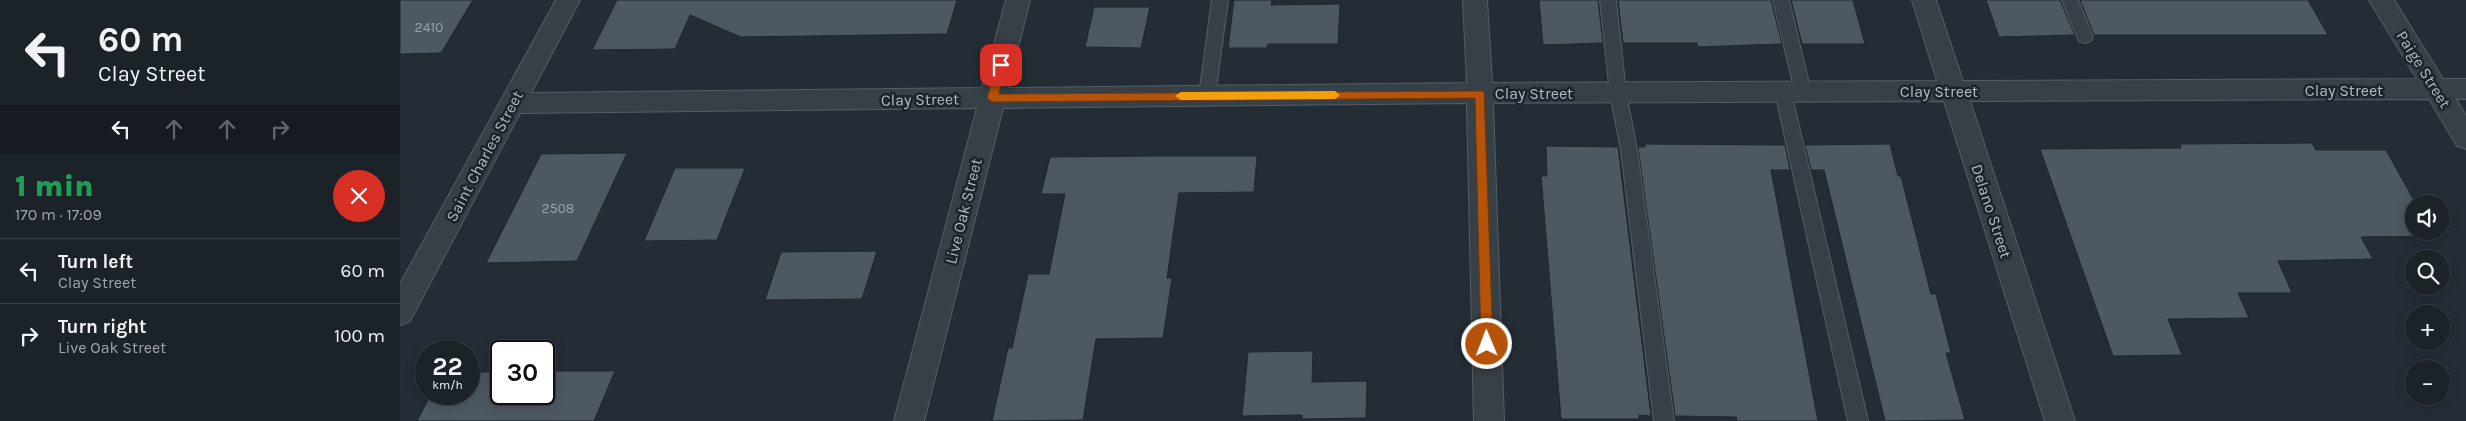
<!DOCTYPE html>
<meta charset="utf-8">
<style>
body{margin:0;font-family:Karla,sans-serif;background:#242a30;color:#f1f3f6;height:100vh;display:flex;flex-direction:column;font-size:19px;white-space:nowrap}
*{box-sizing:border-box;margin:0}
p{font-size:16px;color:#a0a4a8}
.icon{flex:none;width:28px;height:28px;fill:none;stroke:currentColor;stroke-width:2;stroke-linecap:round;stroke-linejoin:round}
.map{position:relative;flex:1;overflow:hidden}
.side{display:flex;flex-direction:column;background:#1b2228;width:400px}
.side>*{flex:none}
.banner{background:#1b2228;color:#f1f3f6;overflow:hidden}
.buttons{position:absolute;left:2005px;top:195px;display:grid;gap:10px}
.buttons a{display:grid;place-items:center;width:45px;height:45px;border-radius:50%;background:#1b2228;box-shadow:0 2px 12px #0003,0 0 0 1px #393f45;font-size:25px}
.speed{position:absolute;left:15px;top:340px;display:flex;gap:10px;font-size:25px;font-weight:700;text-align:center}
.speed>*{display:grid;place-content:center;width:65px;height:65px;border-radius:50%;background:#1b2228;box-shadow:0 2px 12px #0003,0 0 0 1px #393f45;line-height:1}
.speed small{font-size:12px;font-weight:400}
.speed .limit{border:2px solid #111;border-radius:8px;background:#fff;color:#111}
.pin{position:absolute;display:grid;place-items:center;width:42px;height:42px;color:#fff;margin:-21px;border-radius:10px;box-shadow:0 2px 8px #0006}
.me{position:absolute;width:55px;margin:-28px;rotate:359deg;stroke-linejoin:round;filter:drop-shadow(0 0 4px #0008)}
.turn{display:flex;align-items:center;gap:18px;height:105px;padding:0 15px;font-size:22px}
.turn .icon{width:65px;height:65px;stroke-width:2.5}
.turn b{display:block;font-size:35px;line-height:42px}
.lanes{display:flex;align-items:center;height:48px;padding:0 15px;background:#0003;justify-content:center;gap:25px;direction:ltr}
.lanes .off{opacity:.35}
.round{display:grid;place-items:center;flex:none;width:52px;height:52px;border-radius:26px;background:#242a30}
.overview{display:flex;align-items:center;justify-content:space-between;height:85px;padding:0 15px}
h1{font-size:30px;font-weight:800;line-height:38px;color:#1e9e55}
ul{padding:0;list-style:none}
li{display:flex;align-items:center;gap:15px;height:65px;padding:0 15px;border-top:1px solid #393f45}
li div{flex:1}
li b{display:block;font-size:19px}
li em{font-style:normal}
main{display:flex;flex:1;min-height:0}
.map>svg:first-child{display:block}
.building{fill:#4c5862;stroke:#1e262e}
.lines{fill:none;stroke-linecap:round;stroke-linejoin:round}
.service-casing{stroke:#555d65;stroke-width:2}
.minor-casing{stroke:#555d65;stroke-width:2}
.service{fill:#373f47;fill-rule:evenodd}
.minor{fill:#373f47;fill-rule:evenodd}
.route{fill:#b45309;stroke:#753606}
.slow{fill:#f59e0b}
.labels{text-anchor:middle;stroke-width:5;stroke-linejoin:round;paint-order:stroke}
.number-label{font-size:14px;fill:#98a2ab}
.street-label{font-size:16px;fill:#b2bac3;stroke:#1c242c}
</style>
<main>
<section class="side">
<div class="banner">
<div class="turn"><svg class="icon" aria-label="left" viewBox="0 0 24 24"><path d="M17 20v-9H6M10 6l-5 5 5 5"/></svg><div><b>60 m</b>Clay Street</div></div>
<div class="lanes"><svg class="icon" aria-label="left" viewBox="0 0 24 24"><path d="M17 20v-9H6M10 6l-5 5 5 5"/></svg><svg class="icon off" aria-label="ahead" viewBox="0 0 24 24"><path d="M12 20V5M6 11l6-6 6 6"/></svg><svg class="icon off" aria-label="ahead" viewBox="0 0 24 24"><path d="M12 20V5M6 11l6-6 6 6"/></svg><svg class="icon off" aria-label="right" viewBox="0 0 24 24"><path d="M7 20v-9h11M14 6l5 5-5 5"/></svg></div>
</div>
<div class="overview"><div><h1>1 min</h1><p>170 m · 17:09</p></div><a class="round" style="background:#d93025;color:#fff"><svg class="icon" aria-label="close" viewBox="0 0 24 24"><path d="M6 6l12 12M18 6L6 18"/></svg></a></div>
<ul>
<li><svg class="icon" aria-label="left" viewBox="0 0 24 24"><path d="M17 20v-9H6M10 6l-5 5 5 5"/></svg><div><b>Turn left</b><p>Clay Street</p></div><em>60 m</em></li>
<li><svg class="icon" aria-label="right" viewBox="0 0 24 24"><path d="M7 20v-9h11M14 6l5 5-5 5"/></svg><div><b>Turn right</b><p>Live Oak Street</p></div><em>100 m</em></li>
</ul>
</section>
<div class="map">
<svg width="2066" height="421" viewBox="0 0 2066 421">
<rect width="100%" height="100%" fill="#242d36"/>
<!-- building -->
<g class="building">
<polygon points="0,0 73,0 41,53 0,54"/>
<polygon points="217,0 557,0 547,34 341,37 290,15 275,49 192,50"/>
<polygon points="834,0 872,0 871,5 940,4 938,44 868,44 867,48 828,48"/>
<polygon points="1139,0 1198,0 1203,43 1143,45"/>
<polygon points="1218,0 1371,0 1382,44 1297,47 1297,43 1223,43"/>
<polygon points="1391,0 1453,0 1465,44 1402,44"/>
<polygon points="1586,0 1660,0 1675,35 1599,37"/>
<polygon points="1680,0 1908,0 1928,35 1694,35"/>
<polygon points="694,7 750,7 741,48 685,47"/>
<polygon points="1912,143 1916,150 1986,150 2016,204 2014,204 2014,231 2031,231 2034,236 1961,237 1973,259 1878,261 1892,293 1838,293 1849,318 1768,319 1782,355 1713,356 1640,149 1781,148 1780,144"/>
<polygon points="1245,144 1385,145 1390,170 1371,170 1418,421 1337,421 1336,417 1275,416 1238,147 1245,147"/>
<polygon points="1490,144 1498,176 1501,176 1531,294 1536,294 1551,353 1546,353 1565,420 1485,421 1424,170 1411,170 1405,145"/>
<polygon points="1146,146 1218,147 1251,416 1239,415 1239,419 1161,419 1141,176 1147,176"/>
<polygon points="227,153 177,261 86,263 141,154"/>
<polygon points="753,156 857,156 854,192 779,193 767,278 772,278 763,338 696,339 683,420 592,421 608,348 612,348 628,274 649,274 665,194 641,194 650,157"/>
<polygon points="275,168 345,168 317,240 244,241"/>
<polygon points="477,251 462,299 365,300 381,252"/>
<polygon points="913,351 912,382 967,381 966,418 902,419 902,415 842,416 848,352"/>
<polygon points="144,371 215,371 194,421 17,421 31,394 69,394 69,372 101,372 101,394 144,394"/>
</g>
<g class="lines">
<!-- service casing -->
<g class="service-casing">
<g id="service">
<polygon points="812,0 828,0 815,96 813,101 807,102 801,101 799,96"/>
<polygon points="1200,0 1216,0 1226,93 1237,150 1274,421 1254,421 1221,150 1210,93"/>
<polygon points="1373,0 1389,0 1411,92 1409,97 1403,98 1397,97 1395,92"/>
<polygon points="1662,0 1678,0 1693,37 1691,41 1685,43 1679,41"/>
<polygon points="1383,86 1389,87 1391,92 1468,421 1448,421 1375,92 1377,87"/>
</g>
</g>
<!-- minor casing -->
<g class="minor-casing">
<polygon id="minor" points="156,0 180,0 131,93 582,88 606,0 630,0 608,88 1067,83 1063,0 1087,0 1092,83 1537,81 1512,0 1536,0 1563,81 2017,79 1969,0 1994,0 2043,79 2066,79 2066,99 2056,99 2066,116 2066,149 2057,146 2029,99 1570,101 1675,421 1645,421 1544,101 1093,103 1104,421 1074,421 1067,103 603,108 524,421 494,421 577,108 120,113 10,321 0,325 0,284"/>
</g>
<!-- service -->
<use href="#service" class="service"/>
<!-- minor -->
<use href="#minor" class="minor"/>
</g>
<!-- route -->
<polygon class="route" points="601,61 606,65 599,94 1084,91 1093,344 1091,348 1087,349 1081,344 1075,98 592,102 587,98 596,65"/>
<!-- slow -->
<polygon class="slow" points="935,91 940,95 935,99 781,100 775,96 781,92"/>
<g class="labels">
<!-- number labels -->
<g class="number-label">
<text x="29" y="32">2410</text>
<text x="158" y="213">2508</text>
</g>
<!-- street labels -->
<g class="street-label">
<text transform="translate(2024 69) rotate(58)" y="6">Paige Street</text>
<text x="1944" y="96">Clay Street</text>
<text x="1539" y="97">Clay Street</text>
<text x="1134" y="99">Clay Street</text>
<text transform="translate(520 99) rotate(-1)" y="6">Clay Street</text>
<text transform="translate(84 156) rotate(-62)" y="6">Saint Charles Street</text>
<text transform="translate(563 211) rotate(-76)" y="6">Live Oak Street</text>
<text transform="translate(1592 211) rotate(72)" y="6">Delano Street</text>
</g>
</g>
</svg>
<div class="buttons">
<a><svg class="icon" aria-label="sound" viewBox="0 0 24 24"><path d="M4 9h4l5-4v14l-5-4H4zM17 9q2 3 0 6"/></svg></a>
<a><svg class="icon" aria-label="search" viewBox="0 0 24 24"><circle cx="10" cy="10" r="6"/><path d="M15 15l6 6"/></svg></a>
<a>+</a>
<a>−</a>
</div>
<div class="speed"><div>22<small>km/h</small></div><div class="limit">30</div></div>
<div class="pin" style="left:601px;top:65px;background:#d93025"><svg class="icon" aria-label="arrive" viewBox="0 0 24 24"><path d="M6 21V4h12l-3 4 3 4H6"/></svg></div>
<svg class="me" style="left:1087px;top:344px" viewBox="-20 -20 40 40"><circle r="17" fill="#b45309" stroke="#fff" stroke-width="3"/><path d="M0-11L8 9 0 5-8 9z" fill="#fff"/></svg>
</div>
</main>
